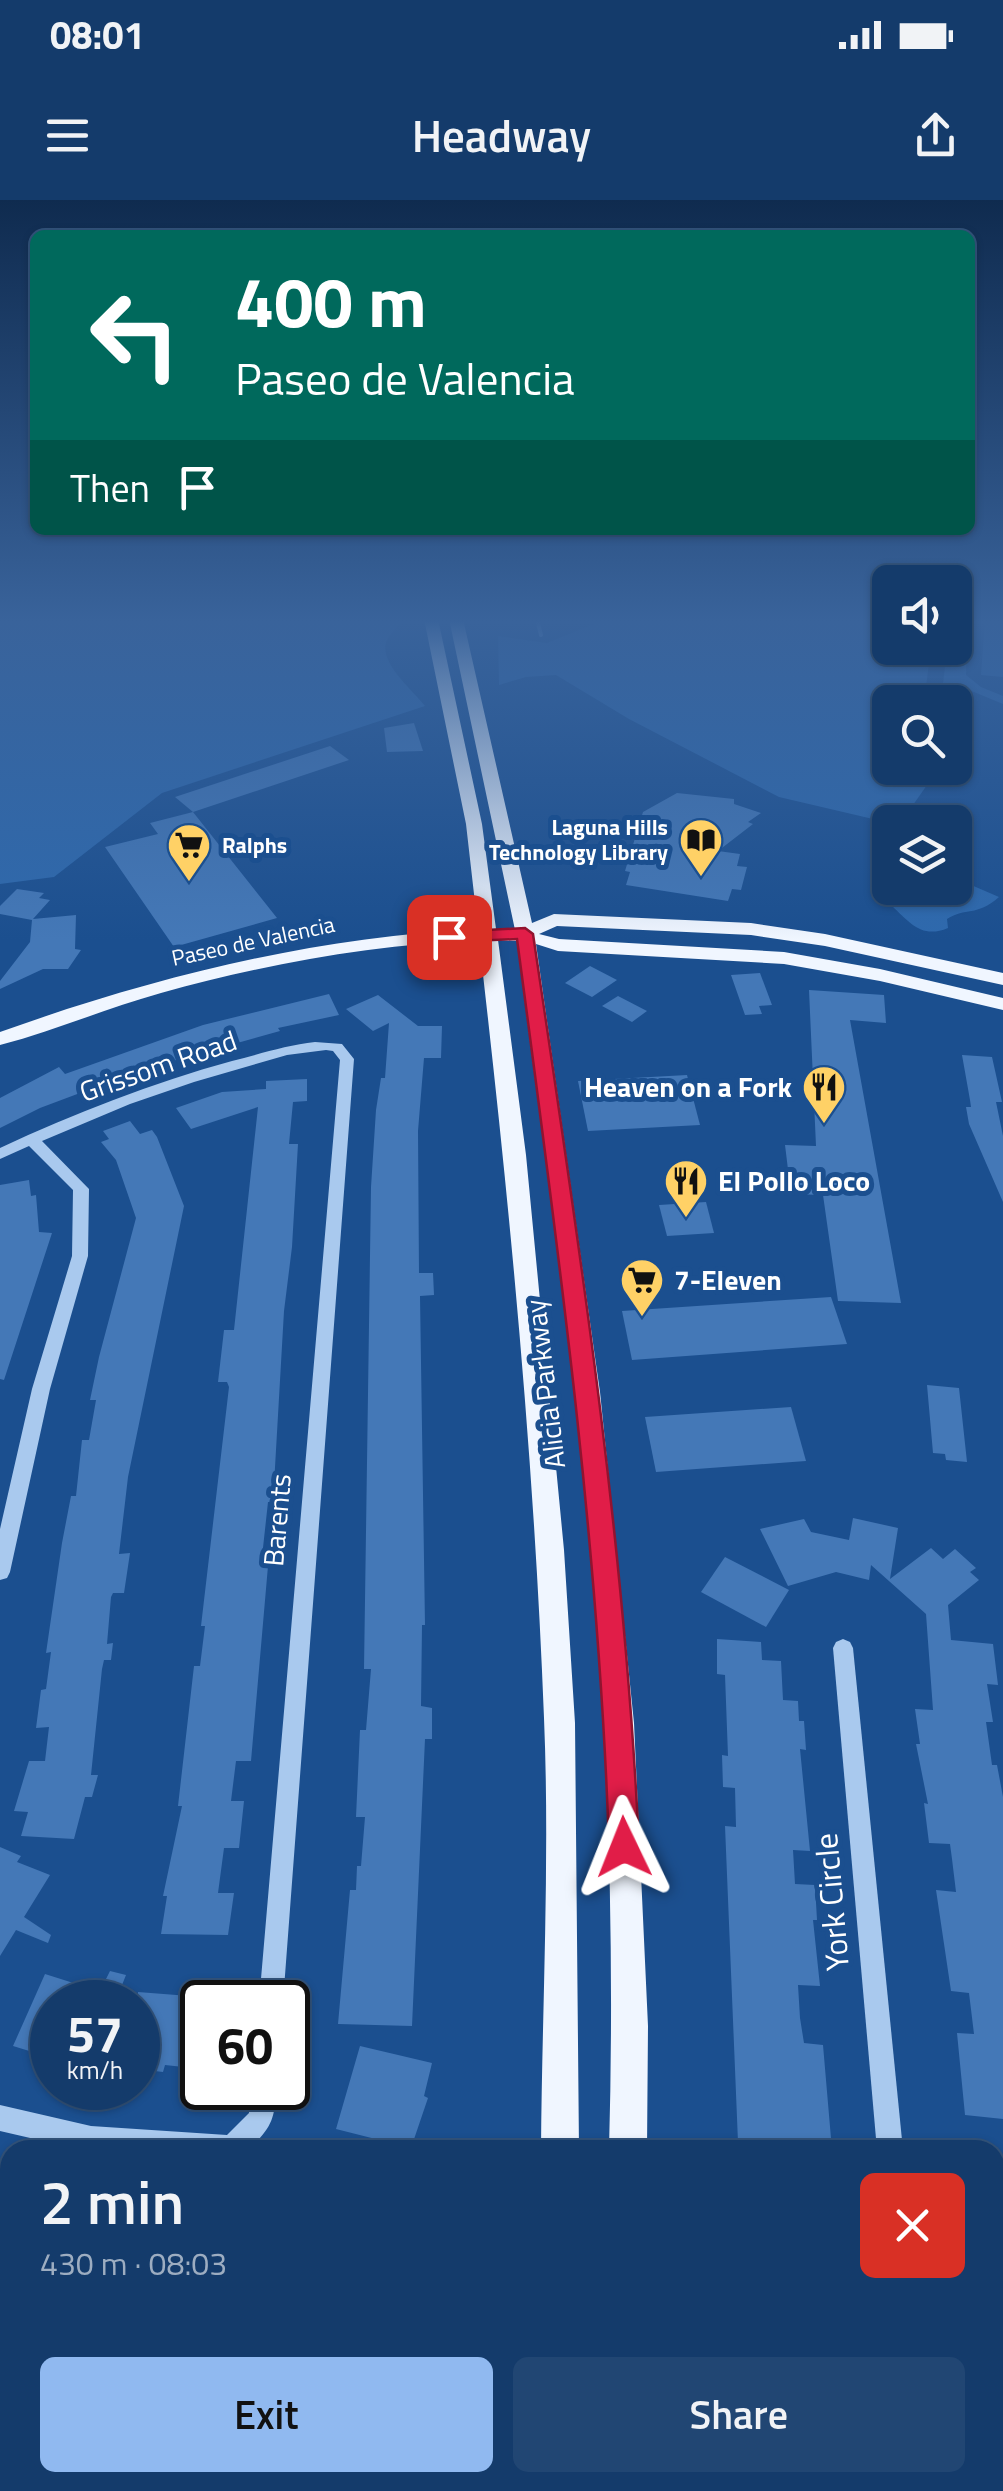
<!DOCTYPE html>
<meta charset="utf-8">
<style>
body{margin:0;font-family:"Titillium Web",sans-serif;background:#214673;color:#f1f3f6;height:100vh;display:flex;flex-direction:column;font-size:38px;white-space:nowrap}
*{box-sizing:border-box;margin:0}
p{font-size:32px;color:#9dadc1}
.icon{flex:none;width:55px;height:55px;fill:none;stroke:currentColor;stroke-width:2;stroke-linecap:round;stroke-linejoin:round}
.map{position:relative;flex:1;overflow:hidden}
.panel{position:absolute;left:0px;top:1940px;width:1005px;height:352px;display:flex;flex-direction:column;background:#143b6b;border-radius:30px 30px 0 0;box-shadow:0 2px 8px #0004,0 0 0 2px #33557e}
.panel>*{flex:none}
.hud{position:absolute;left:30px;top:30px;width:945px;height:305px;border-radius:15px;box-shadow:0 2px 8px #0004,0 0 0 2px #33557e;background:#00695c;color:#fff;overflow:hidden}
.fabs{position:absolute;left:872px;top:365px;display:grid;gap:20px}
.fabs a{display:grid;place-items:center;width:100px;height:100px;border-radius:15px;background:#143b6b;box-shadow:0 2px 8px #0004,0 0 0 2px #33557e;font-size:50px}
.speed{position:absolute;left:30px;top:1780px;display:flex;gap:20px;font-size:50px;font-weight:700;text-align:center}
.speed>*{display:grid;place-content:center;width:130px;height:130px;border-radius:50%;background:#143b6b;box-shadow:0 2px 8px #0004,0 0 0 2px #33557e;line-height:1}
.speed small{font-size:25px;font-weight:400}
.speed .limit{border:5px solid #111;border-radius:15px;background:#fff;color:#111}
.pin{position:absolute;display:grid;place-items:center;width:85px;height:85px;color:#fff;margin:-42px;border-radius:20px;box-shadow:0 5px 15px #0006}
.me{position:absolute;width:110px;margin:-55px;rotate:358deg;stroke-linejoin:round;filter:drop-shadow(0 0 8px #0008)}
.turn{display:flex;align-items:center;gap:35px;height:210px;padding:0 40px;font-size:45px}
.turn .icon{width:130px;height:130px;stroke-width:2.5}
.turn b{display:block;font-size:70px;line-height:85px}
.then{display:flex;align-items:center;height:95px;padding:0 40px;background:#0003;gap:20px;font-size:38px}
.round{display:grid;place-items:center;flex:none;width:105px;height:105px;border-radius:15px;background:#214673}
.overview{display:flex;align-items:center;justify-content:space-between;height:170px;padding:0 40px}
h1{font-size:60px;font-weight:600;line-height:75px}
.button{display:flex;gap:20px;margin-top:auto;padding:20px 40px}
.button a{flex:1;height:115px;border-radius:15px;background:#90b9f0;color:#111;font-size:40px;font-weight:600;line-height:115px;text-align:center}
.button a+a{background:#214673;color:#f1f3f6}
.status{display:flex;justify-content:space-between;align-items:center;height:70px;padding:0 50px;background:#143b6b;direction:ltr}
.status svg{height:28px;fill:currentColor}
header{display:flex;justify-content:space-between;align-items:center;height:130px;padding:0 40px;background:#143b6b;font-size:45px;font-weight:600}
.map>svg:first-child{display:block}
.green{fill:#2e69ad}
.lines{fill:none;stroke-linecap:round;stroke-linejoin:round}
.stream{stroke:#9cc4f0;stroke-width:4}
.building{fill:#4478b7}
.minor{fill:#a9c9ee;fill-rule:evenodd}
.major{fill:#f0f6ff;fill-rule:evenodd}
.route{fill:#e11d48;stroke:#92132f;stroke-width:2.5}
.labels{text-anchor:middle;stroke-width:10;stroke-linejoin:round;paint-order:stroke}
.far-poi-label{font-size:22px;font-weight:bold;fill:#fff;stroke:#1b4f8f;text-anchor:end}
.far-street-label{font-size:22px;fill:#fff;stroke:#1b4f8f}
.street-label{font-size:28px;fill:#fff;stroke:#1b4f8f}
.poi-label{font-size:28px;font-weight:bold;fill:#fff;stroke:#1b4f8f;text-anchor:start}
.near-street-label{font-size:32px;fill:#fff;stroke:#1b4f8f}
</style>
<div class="status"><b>08:01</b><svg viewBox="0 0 49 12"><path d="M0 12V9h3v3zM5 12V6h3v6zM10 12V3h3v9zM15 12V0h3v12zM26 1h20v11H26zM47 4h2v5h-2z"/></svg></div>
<header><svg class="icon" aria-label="menu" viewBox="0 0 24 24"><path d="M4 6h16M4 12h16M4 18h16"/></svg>Headway<svg class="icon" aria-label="share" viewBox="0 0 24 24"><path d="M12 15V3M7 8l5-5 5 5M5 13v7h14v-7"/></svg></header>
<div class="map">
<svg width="1003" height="2291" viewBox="0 0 1003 2291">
<rect width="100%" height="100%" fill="#1b4f8f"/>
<!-- green -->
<g class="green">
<path d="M0,419H404C399,426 392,432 388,438C375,460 412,489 425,506L162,593L54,677L0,684Z"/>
<polygon points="606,419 890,419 890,448 931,448 924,502 890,502 890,568 939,568 901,622 890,623 779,597 629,519 556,475 526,477 499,485 498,436 547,443"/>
<polygon points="955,419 968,419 966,475 981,487 1003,496 1003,504 957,485 943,484 947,448 955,448"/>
<polygon points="985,419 1003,419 1003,477 981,475"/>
<path d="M955,678L999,697C976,717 966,707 947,719L948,728C922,739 910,723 892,706L905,688H955Z"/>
</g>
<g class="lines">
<!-- stream -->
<polyline class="stream" points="537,419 541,435"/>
</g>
<!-- building -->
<g class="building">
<polygon points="414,523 423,551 387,552 384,528"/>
<polygon points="330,546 349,560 193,612 175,597"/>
<polygon points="677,593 734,599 734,604 761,613 748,622 753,624 718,651 740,654 737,666 747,667 741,690 732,689 728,701 626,685 630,672 625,671 643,612"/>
<polygon points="193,612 277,718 174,747 105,647 158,634 150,623"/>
<polygon points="17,689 44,693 39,698 50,700 33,719 76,715 75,749 81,750 68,769 43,769 0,789 0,781 30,742 32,720 0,714 0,706"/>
<polygon points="590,766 617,780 592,797 565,783"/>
<polygon points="760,773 772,805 759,806 762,814 745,815 731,775"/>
<polygon points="809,790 884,795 886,823 850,820 901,1103 838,1101 823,995 791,994 785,945 816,946"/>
<polygon points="329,794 339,815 278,828 280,831 144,869 40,908 0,928 0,898 59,867 65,874 203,825"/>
<polygon points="378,795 418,826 442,826 441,858 424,858 418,931 419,1073 433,1073 434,1095 420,1096 425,1425 422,1425 421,1506 432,1508 432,1539 425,1539 412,1826 338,1824 350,1690 356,1690 357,1666 361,1666 365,1617 356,1617 360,1530 366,1530 371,1469 364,1469 371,987 376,910 381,878 385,878 389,823 373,831 346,809"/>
<polygon points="618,796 647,811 632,822 602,806"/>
<polygon points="962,855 992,857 1002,902 996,902 1003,936 1003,1002 969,924 966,907 971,907 970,900"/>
<polygon points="687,875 700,925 588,931 578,881"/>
<polygon points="307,879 307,901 293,902 289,944 298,944 292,1047 284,1111 273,1302 268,1302 261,1366 268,1366 251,1561 236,1561 231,1601 244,1601 239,1648 224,1648 218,1693 234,1693 228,1735 161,1734 167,1696 163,1696 182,1606 178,1606 194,1466 200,1466 205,1426 201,1426 229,1187 227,1182 218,1182 224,1130 234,1130 258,907 191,929 176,908 222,892 266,889 266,881"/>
<polygon points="130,921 140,934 152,930 157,937 184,1006 128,1277 119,1354 130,1353 124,1393 113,1393 111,1397 107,1444 113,1443 111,1460 104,1460 102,1469 91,1575 98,1575 92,1597 85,1597 74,1639 21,1636 28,1612 14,1611 29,1561 45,1561 49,1527 36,1528 41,1490 46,1489 51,1452 46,1453 62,1343 71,1296 76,1296 82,1240 89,1240 96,1200 90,1200 99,1157 136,1018 116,960 101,942 109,939 103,931"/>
<polygon points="29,980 31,996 36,995 39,1032 52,1033 4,1180 0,1179 0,985"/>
<polygon points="706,1002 714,1033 667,1036 659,1005"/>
<polygon points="831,1097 847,1144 632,1160 622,1111"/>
<polygon points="927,1185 959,1188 967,1262 946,1260 945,1254 933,1253"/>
<polygon points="791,1207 806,1261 656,1272 645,1217"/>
<polygon points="853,1318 898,1328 890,1379 931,1348 943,1359 955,1349 976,1368 970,1372 979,1380 948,1405 951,1440 993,1444 998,1485 987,1484 993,1522 986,1522 992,1565 997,1565 1003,1597 1003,1919 965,1915 957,1833 974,1834 969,1793 951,1791 936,1690 956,1692 952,1659 950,1644 929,1643 924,1603 928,1604 916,1544 920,1544 915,1509 933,1510 926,1414 871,1365 869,1380 836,1372 788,1386 760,1329 804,1319 811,1332 849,1340"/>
<polygon points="725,1357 789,1390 766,1427 701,1392"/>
<polygon points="717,1439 761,1442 762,1460 781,1461 783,1500 798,1501 799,1521 804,1521 806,1550 800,1549 810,1651 793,1650 795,1684 815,1685 817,1720 813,1720 820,1786 798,1785 800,1818 804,1843 823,1845 832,1950 772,1950 772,1944 738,1942 725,1626 736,1627 735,1588 723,1587 722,1555 728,1556 725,1475 717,1474"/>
<polygon points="0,1647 21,1656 17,1662 50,1675 24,1717 51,1735 48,1743 16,1730 0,1756"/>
<polygon points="110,1771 126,1775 120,1790 138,1796 138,1792 202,1797 202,1869 165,1865 163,1872 138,1869 138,1802 52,1802 52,1858 13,1846 45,1774 86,1787 89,1781 103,1785"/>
<polygon points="360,1846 432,1863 424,1896 428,1898 411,1948 336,1929"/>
</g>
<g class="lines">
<!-- minor -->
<g class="minor">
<path d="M315,842L342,844L354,859L283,1802H259L340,860L333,851L326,850L287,855L194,882L130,904L42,941L89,989L88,1056L50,1189L10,1372L7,1378L0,1380V1329L32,1189L72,1056L73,990L29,946L0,959V948C75,913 152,883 232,861C260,854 287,845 315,842Z"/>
<polygon points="843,1439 850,1442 853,1448 903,1950 877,1950 833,1448 836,1442"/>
<path d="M251,1888H277C274,1921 272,1927 248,1950H82L0,1931V1905L91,1926L227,1935L249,1913Z"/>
<polygon points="10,2209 10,2266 1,2270 0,2214"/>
<polygon points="995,2279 1000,2291 970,2291 966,2282 995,2282"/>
<polygon points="165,2282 243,2282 247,2291 169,2291"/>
</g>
<!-- major -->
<g class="major">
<path d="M424,419H438L482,624L496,729L515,730L449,419H463L532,723L554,714L751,723L825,734L1003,773V785L825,746L751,735L557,726L539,734L559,739L784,752L880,769L1003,798V810L880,781L784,764L558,751L536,744L600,1192L634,1523L648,1826L647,1950H609C613,1809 611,1667 604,1525C591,1264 550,1001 517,741L498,740L526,955L564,1350L575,1523L579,1950H541C542,1807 550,1661 544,1518C534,1258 509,998 479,740C372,745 264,764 161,793C107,808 54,831 0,845V832C154,777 314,737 478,729L466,624Z"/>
<polygon points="515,2282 557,2282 556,2291 514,2291"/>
<rect x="601" y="2282" width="42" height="9"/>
</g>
</g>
<!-- sky -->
<linearGradient id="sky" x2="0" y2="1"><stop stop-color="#0f2b4f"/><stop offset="0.57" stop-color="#39639b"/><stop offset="1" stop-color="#39639b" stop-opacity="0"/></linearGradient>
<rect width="1003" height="740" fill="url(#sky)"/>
<!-- route -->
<path class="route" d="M525,728L533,734C578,1037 625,1340 639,1647L634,1657L624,1661L613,1657L609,1647C599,1342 557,1041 517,739L449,742L441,737L449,732Z"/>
<!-- icons -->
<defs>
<g id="library-pin" transform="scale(2.25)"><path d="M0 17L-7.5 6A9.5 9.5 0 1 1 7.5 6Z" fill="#ffd166" stroke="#1b4f8f"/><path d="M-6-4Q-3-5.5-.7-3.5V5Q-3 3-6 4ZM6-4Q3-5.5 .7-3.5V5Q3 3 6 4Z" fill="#111"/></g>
<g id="supermarket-pin" transform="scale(2.25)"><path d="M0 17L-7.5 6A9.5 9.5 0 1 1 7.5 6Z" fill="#ffd166" stroke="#1b4f8f"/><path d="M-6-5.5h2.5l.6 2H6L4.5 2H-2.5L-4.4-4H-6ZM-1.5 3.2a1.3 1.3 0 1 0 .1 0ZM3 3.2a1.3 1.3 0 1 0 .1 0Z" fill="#111"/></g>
<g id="restaurant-pin" transform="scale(2.25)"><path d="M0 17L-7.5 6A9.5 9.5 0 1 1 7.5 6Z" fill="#ffd166" stroke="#1b4f8f"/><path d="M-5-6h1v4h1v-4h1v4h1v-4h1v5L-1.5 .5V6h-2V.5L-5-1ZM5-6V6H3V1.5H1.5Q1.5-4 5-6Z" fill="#111"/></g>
</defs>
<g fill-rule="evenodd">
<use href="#library-pin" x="701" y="640"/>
<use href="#supermarket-pin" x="189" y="645"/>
<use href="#restaurant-pin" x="824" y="887"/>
<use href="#restaurant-pin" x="686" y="981"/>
<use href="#supermarket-pin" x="642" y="1080"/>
</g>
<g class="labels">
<!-- far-poi labels -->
<g class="far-poi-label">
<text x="668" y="635">Laguna Hills<tspan x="668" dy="25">Technology Library</tspan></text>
<text x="222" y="653" text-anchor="start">Ralphs</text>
</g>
<!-- far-street labels -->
<g class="far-street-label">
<text transform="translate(253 741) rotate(-12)" y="8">Paseo de Valencia</text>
</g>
<!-- street labels -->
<g class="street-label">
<text transform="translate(158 866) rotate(-19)" y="10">Grissom Road</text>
<text transform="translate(545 1184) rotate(-97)" y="10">Alicia Parkway</text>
<text transform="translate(277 1320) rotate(-85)" y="10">Barents</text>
</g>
<!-- poi labels -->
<g class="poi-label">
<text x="792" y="897" text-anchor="end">Heaven on a Fork</text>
<text x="718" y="991">El Pollo Loco</text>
<text x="674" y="1090">7-Eleven</text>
</g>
<!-- near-street labels -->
<g class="near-street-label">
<text transform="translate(832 1702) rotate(-95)" y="11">York Circle</text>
</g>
</g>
</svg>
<div class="fabs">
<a><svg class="icon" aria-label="sound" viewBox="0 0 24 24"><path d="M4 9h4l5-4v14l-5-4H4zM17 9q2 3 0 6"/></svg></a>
<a><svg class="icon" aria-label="search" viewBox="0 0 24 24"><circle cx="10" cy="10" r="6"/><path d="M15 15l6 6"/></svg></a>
<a><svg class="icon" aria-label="layers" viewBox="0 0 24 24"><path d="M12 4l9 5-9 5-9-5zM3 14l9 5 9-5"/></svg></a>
</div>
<div class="speed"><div>57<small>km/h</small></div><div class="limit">60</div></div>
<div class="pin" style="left:449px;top:737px;background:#d93025"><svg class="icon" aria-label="arrive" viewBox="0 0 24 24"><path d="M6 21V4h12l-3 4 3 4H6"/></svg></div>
<svg class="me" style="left:624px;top:1647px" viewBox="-20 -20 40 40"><path d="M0-17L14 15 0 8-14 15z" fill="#e11d48" stroke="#fff" stroke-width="4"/></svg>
<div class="hud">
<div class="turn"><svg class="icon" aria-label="left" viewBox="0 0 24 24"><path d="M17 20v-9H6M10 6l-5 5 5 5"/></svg><div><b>400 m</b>Paseo de Valencia</div></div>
<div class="then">Then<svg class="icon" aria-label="arrive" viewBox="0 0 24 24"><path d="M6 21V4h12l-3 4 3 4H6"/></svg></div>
</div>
<section class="panel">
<div class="overview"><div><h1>2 min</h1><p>430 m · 08:03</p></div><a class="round" style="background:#d93025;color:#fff"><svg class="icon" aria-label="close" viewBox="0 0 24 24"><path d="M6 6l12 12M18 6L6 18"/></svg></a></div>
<div class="button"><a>Exit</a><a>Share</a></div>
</section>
</div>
